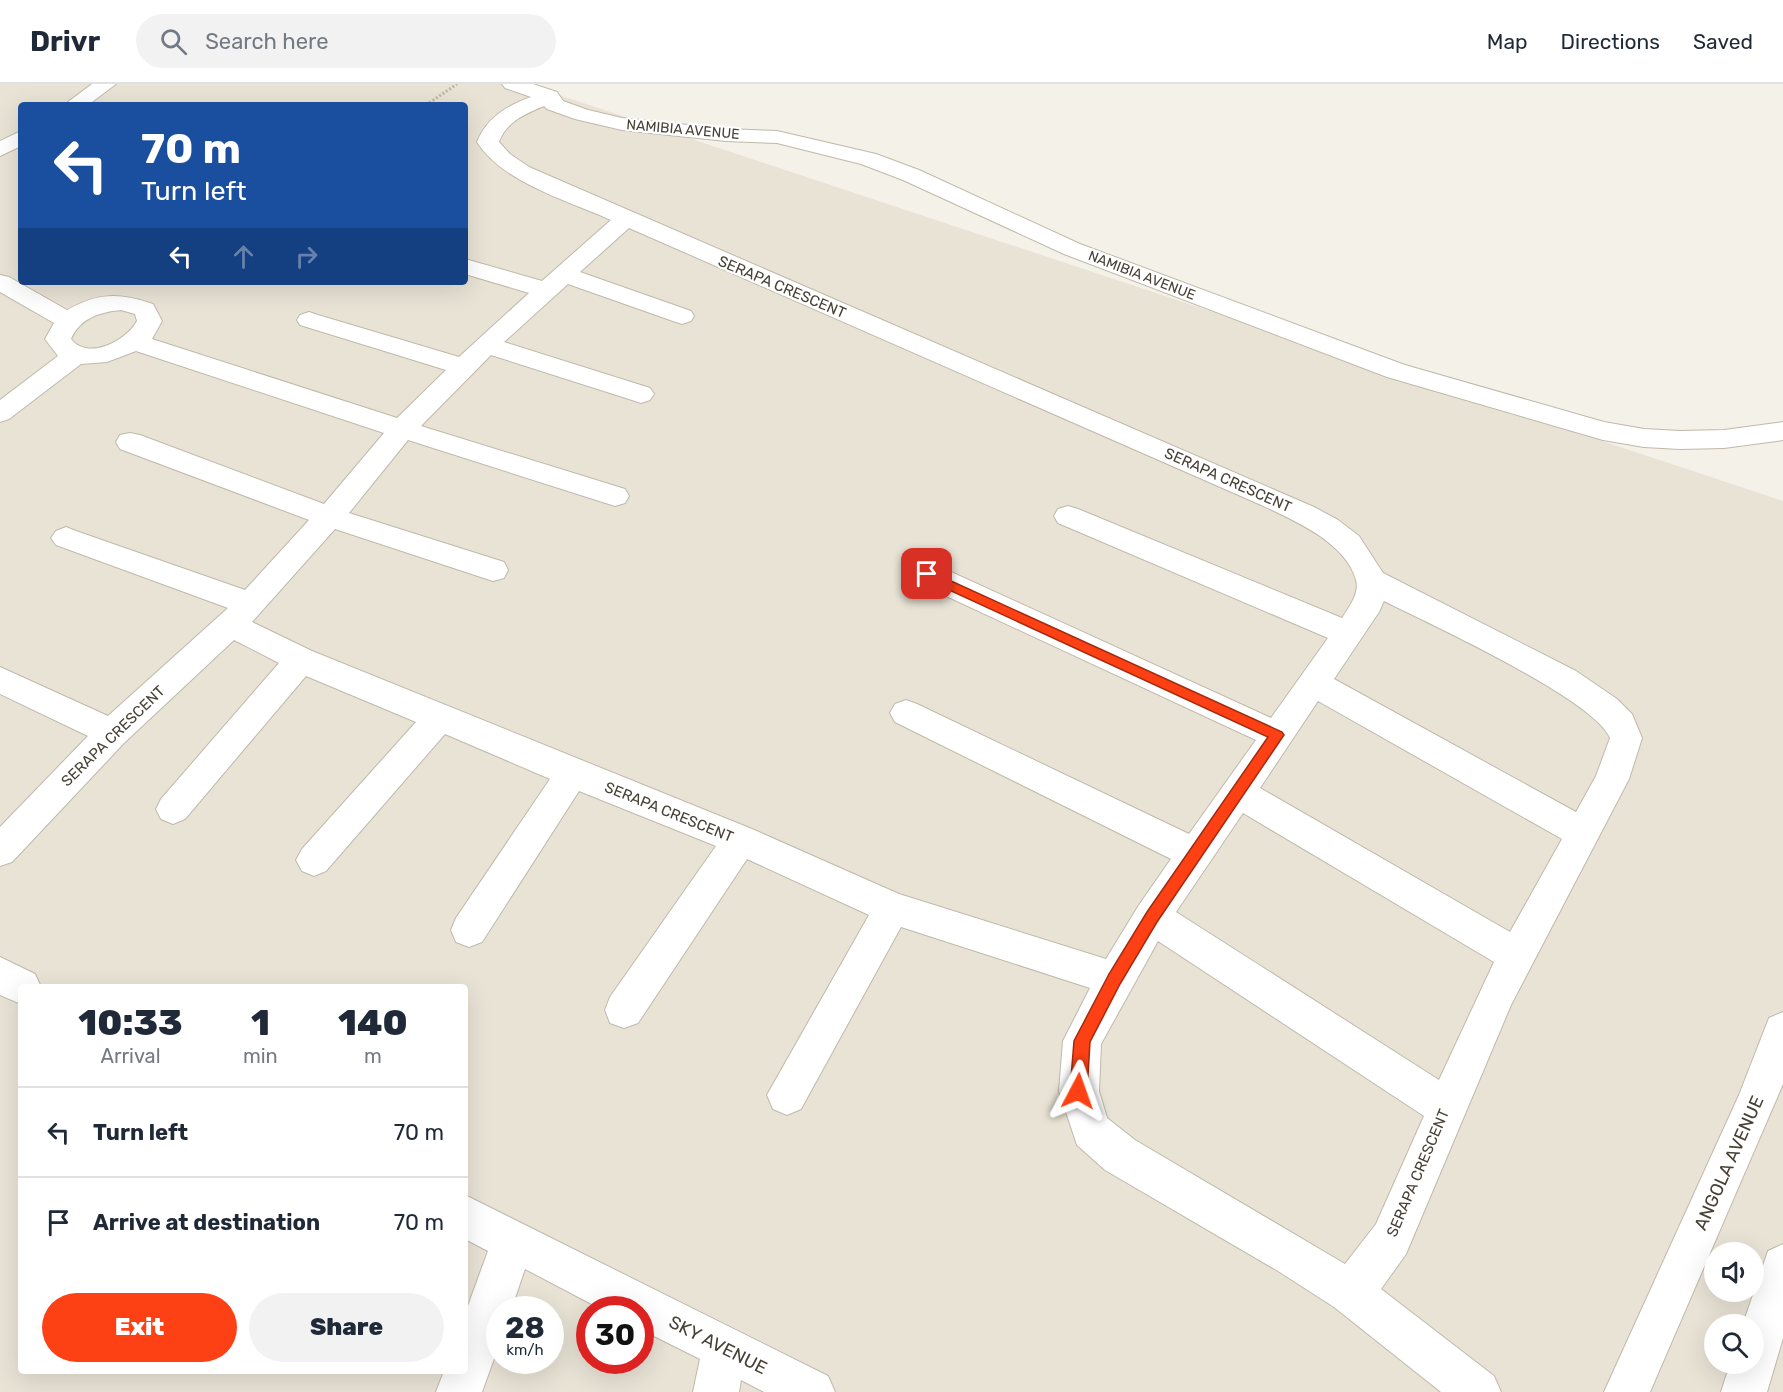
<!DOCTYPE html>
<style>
body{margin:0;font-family:Rubik,sans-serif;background:#f2f2f3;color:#1f2937;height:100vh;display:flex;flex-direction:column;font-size:22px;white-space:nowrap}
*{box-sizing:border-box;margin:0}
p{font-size:20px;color:#747a83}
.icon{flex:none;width:33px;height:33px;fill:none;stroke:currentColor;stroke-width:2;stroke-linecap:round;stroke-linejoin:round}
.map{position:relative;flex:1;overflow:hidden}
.panel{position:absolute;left:18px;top:900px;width:450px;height:390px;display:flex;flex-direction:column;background:#fff;border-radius:6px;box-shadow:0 6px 24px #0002}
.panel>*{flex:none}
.banner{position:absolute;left:18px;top:18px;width:450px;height:183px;border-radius:6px;box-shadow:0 6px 24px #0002;background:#1a4fa0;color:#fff;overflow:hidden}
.buttons{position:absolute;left:1704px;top:1158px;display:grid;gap:12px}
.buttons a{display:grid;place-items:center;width:60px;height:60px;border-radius:50%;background:#fff;box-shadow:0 6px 24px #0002;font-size:30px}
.speed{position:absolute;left:486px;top:1212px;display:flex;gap:12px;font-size:30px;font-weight:700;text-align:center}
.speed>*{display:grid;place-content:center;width:78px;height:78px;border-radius:50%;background:#fff;box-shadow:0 6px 24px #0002;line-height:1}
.speed small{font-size:15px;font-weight:400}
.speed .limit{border:9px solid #d22;background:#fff;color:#111}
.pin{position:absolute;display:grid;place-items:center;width:51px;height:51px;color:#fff;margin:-26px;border-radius:12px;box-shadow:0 3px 9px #0006}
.me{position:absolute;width:66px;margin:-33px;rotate:4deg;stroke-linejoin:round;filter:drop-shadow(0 0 4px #0008)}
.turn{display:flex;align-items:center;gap:21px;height:126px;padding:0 24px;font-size:27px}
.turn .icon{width:78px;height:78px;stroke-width:2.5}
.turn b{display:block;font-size:42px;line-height:51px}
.lanes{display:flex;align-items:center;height:57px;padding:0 24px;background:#0003;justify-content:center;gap:30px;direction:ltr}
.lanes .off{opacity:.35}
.eta{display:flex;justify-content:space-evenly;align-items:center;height:102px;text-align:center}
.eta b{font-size:36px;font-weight:800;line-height:42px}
.action{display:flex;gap:12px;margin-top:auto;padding:12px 24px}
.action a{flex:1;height:69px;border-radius:36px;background:#fd4115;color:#fff;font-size:24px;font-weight:800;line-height:69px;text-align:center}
.action a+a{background:#f2f2f3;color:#1f2937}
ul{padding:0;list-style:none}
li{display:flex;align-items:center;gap:18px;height:90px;padding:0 24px;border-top:2px solid #e0e1e3}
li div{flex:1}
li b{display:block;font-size:22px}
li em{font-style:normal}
header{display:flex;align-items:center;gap:36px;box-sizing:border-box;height:84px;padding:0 30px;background:#fff;border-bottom:2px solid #e0e1e3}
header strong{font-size:28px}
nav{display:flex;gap:33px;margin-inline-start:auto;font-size:21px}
.search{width:420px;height:54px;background:#f2f2f3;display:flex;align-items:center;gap:15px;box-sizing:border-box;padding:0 21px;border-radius:33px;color:#747a83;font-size:22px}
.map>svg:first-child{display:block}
.residential{fill:#e8e3d5;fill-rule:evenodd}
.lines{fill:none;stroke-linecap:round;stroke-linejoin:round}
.minor-casing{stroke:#c0b9aa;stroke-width:2}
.path{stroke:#c2b59b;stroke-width:3;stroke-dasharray:2 2;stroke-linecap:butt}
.minor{fill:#fff;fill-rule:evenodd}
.route{fill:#fd4115;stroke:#a42a0e;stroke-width:1.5}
.labels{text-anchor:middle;stroke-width:4.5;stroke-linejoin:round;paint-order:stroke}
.far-street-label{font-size:14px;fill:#474136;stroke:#fff}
.street-label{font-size:15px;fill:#474136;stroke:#fff}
.near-street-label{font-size:18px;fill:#474136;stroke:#fff}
</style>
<header>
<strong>Drivr</strong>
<div class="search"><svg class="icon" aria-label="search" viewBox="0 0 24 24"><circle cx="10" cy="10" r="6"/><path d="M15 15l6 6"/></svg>Search here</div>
<nav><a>Map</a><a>Directions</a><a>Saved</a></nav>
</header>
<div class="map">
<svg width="1783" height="1308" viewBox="0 0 1783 1308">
<rect width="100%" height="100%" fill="#f4f1e8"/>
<!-- residential -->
<path class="residential" d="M0,0H526L1783,417V1308H0ZM21,21H465V198H21ZM21,903H465V1287H21ZM1714,1168H1754V1208H1714ZM500,1226H550V1276H500ZM590,1226H640V1276H590ZM1714,1240H1754V1280H1714Z"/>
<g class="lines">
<!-- minor casing -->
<g class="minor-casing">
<g id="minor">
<polygon points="92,0 116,0 88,21 64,21"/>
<path d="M502,0H533L557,8L563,17L588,26L622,34L726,45L777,47L876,70L919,86L1080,160L1351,261L1405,281L1604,338L1644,345L1680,347L1724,346L1783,338V356L1724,364L1680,365L1644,363L1603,356L1387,293L1064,170L903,96L861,80L777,59L726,57L622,46L575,35L547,25L544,22C525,30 506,38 499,58L510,70L529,83L1314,423L1338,436L1359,452L1383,489L1576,587L1617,615L1632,630L1642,654L1629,695L1511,921L1406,1170L1381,1205L1494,1292L1501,1308H1441L1334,1223L1278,1187L1105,1086L1077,1061L1059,1007L1063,957L1090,904L901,843L801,1025L787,1031L773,1025L767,1011L869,831L747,775L638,939L624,944L610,939L605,926L610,913L716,762L579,707L482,858L469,863L456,858L451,846L456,834L550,695L445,650L326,787L314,792L302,787L296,776L302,765L416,638L306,592L185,735L173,740L161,735L156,725L161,715L279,579L234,556L124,659L12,778L0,782V743L88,652L0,610V583L108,632L228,524L56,461L51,454L56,447L66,443L76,447L245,506L309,436L120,365L116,358L120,351L130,349L140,351L324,420L384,349L136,267L107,278L81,280L9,335L0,338V316L58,272L45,255L54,239L0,208V191L9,193L67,226C99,208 120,209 153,220L162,237L152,255L397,334L446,286L300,241L297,236L300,231L309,228L318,231L459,273L529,209L465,190V175L542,197L611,136C568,117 502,98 477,58C487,33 507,22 531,13L505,4ZM629,144L1259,420C1291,435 1346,458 1356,496C1360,509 1349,523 1342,534L1078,425L1068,422L1058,425L1054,432L1058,439L1328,554L1271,634L938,482L927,479L916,482L912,490L916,498L1256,656L1189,750L917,620L906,616L895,620L890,629L895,638L1171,775L1139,821L1106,875L899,810L752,745L312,567L252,538L335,445L493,497L504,494L508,486L504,478L349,429L408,356L615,422L625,419L629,412L625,405L421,342L491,271L632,316L641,319L650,316L654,310L650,304L504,258L568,200L673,237L682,240L691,237L694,232L691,227L580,188ZM121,226L135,230L137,237C126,257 88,277 71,255C80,234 100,228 121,226ZM1384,517C1428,539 1594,615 1610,654L1596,692L1576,728L1334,595L1379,528ZM1318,617L1562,755L1510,848L1260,704ZM1243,729L1494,878L1439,996L1176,828ZM1158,857L1424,1032L1376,1140L1345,1180L1135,1056L1107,1034L1099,1007L1101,960Z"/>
<polygon points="21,47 21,62 0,72 0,57"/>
<polygon points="0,873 35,890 41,903 21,903 21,920 0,911"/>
<polygon points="1783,928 1783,1000 1650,1308 1604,1308 1739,1011 1769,934"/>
<polygon points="465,1111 828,1292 835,1308 764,1308 741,1296 739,1308 693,1308 700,1275 640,1245 640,1226 603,1226 525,1185 511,1226 500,1226 500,1258 482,1308 436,1308 444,1287 465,1287 465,1230 488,1167 465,1155"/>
<polygon points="1783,1160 1783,1254 1767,1308 1721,1308 1730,1280 1754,1280 1754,1240 1743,1240 1768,1167"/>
</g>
</g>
<!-- path -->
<polyline class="path" points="426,21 457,0"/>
<!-- minor -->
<use href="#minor" class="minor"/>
</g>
<!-- route -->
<polygon class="route" points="927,486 1282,648 1284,651 1157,838 1120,900 1090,958 1087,1007 1084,1013 1078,1015 1073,1013 1070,1007 1074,957 1109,890 1147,828 1268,653 923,494 921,490"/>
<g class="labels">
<!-- far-street labels -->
<g class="far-street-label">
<text transform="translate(683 45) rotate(5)" y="5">NAMIBIA AVENUE</text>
<text transform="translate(1142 191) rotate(21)" y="5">NAMIBIA AVENUE</text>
</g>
<!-- street labels -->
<g class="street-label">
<text transform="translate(782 203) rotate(23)" y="5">SERAPA CRESCENT</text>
<text transform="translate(1228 396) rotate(24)" y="5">SERAPA CRESCENT</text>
<text transform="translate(113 652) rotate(-44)" y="5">SERAPA CRESCENT</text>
<text transform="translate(669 728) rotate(22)" y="5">SERAPA CRESCENT</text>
<text transform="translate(1418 1089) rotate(-67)" y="5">SERAPA CRESCENT</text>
</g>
<!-- near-street labels -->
<g class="near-street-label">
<text transform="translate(1729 1079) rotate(-66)" y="6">ANGOLA AVENUE</text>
<text transform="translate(718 1261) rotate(27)" y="6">SKY AVENUE</text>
</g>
</g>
</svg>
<div class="buttons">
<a><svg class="icon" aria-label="sound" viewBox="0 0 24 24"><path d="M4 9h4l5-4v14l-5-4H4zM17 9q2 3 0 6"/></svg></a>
<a><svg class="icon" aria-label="search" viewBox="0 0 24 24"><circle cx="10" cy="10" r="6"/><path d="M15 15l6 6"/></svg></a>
</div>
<div class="speed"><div>28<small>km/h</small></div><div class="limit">30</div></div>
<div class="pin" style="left:927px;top:490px;background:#d93025"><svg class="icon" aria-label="arrive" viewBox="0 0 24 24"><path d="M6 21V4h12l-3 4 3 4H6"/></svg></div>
<svg class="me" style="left:1078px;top:1007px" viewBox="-20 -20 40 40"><path d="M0-17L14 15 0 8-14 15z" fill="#fd4115" stroke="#fff" stroke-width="4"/></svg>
<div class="banner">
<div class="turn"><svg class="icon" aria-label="left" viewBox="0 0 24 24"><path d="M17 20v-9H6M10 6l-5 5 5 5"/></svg><div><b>70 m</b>Turn left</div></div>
<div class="lanes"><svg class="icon" aria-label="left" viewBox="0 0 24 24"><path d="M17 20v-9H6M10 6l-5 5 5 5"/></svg><svg class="icon off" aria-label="ahead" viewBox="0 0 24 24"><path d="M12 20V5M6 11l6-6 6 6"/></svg><svg class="icon off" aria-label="right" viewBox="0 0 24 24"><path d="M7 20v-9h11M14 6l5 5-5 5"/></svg></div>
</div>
<section class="panel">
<div class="eta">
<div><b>10:33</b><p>Arrival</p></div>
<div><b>1</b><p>min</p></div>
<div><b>140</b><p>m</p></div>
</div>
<ul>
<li><svg class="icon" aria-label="left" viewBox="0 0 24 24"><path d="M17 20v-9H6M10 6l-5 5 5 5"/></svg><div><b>Turn left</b></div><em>70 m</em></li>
<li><svg class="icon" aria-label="arrive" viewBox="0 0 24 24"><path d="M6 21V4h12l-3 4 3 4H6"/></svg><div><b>Arrive at destination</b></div><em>70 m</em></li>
</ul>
<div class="action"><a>Exit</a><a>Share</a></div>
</section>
</div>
